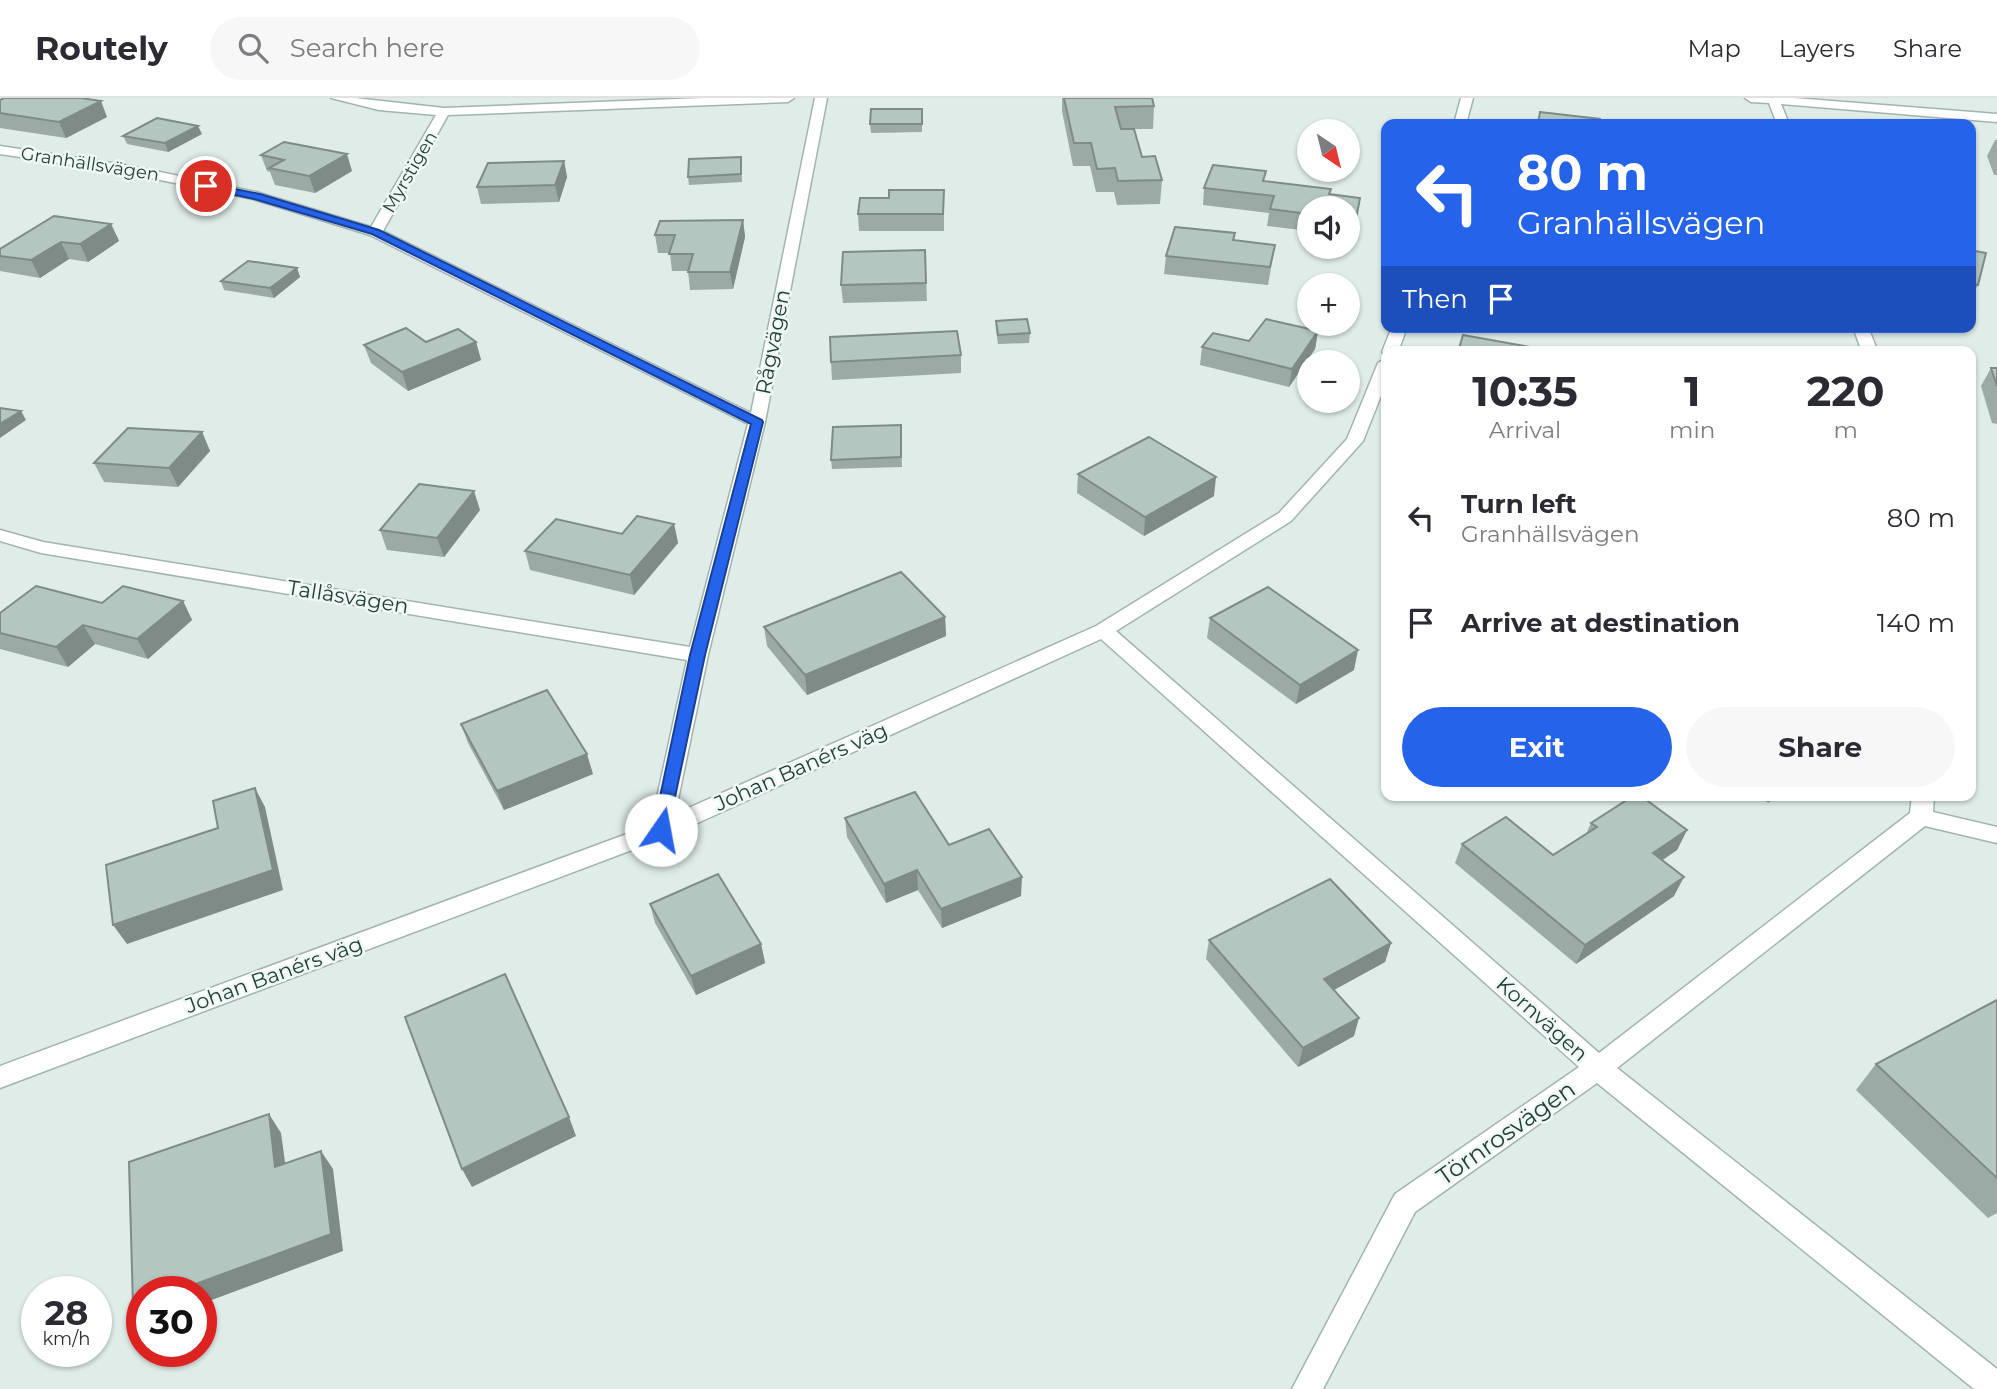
<!DOCTYPE html>
<meta charset="utf-8">
<style>
body{margin:0;font-family:Montserrat,sans-serif;background:#f7f7f7;color:#2b2b33;height:100vh;display:flex;flex-direction:column;font-size:26px;white-space:nowrap}
*{box-sizing:border-box;margin:0}
p{font-size:23px;color:#7c7c81}
.icon{flex:none;width:38px;height:38px;fill:none;stroke:currentColor;stroke-width:2;stroke-linecap:round;stroke-linejoin:round}
.map{position:relative;flex:1;overflow:hidden}
.drawer{position:absolute;left:1381px;top:248px;width:595px;height:455px;display:flex;flex-direction:column;background:#fff;border-radius:14px;box-shadow:0 2px 5px #0004}
.drawer>*{flex:none}
.guide{position:absolute;left:1381px;top:21px;width:595px;height:214px;border-radius:14px;box-shadow:0 2px 5px #0004;background:#2563eb;color:#fff;overflow:hidden}
.needle{width:46px;rotate:145deg}
.buttons{position:absolute;left:1297px;top:21px;display:grid;gap:14px}
.buttons a{display:grid;place-items:center;width:63px;height:63px;border-radius:50%;background:#fff;box-shadow:0 2px 5px #0004;font-size:35px}
.speed{position:absolute;left:21px;top:1178px;display:flex;gap:14px;font-size:35px;font-weight:700;text-align:center}
.speed>*{display:grid;place-content:center;width:91px;height:91px;border-radius:50%;background:#fff;box-shadow:0 2px 5px #0004;line-height:1}
.speed small{font-size:18px;font-weight:400}
.speed .limit{border:10px solid #d22;background:#fff;color:#111}
.pin{position:absolute;display:grid;place-items:center;width:60px;height:60px;color:#fff;margin:-30px;border:4px solid #fff;border-radius:50%;box-shadow:0 2px 7px #0007}
.me{position:absolute;width:77px;margin:-38px;rotate:12deg;stroke-linejoin:round;filter:drop-shadow(0 0 5px #0008)}
.turn{display:flex;align-items:center;gap:24px;height:147px;padding:0 21px;font-size:32px}
.turn .icon{width:91px;height:91px;stroke-width:2.5}
.turn b{display:block;font-size:49px;line-height:60px}
.then{display:flex;align-items:center;height:66px;padding:0 21px;background:#0003;gap:14px;font-size:26px}
.eta{display:flex;justify-content:space-evenly;align-items:center;height:119px;text-align:center}
.eta b{font-size:42px;font-weight:700;line-height:49px}
.primary-button{display:flex;gap:14px;margin-top:auto;padding:14px 21px}
.primary-button a{flex:1;height:80px;border-radius:42px;background:#2563eb;color:#fff;font-size:28px;font-weight:700;line-height:80px;text-align:center}
.primary-button a+a{background:#f7f7f7;color:#2b2b33}
ul{padding:0;list-style:none}
li{display:flex;align-items:center;gap:21px;height:105px;padding:0 21px}
li div{flex:1}
li b{display:block;font-size:26px}
li em{font-style:normal}
header{display:flex;align-items:center;gap:42px;box-sizing:border-box;height:98px;padding:0 35px;background:#fff;border-bottom:2px solid #e1e1e2}
header strong{font-size:33px}
nav{display:flex;gap:38px;margin-inline-start:auto;font-size:24px}
.search{width:490px;height:63px;background:#f7f7f7;display:flex;align-items:center;gap:18px;box-sizing:border-box;padding:0 24px;border-radius:38px;color:#7c7c81;font-size:26px}
.map>svg:first-child{display:block}
.lines{fill:none;stroke-linecap:round;stroke-linejoin:round}
.minor-casing{stroke:#a2b4af;stroke-width:3}
.minor{fill:#fff;fill-rule:evenodd}
.wall{fill:#9baaa5}
.shaded-wall{fill:#7e8b86}
.building{fill:#b4c6c0;stroke:#7e8b86;stroke-width:2}
.route{fill:#2563eb;stroke:#184099;stroke-width:2}
.labels{text-anchor:middle;stroke-width:5;stroke-linejoin:round;paint-order:stroke}
.far-street-label{font-size:18px;fill:#1f3d37;stroke:#eff8f4}
.street-label{font-size:21px;fill:#1f3d37;stroke:#eff8f4}
.near-street-label{font-size:24px;fill:#1f3d37;stroke:#eff8f4}
</style>
<header>
<strong>Routely</strong>
<div class="search"><svg class="icon" aria-label="search" viewBox="0 0 24 24"><circle cx="10" cy="10" r="6"/><path d="M15 15l6 6"/></svg>Search here</div>
<nav><a>Map</a><a>Layers</a><a>Share</a></nav>
</header>
<div class="map">
<svg width="1997" height="1291" viewBox="0 0 1997 1291">
<rect width="100%" height="100%" fill="#dfece7"/>
<g class="lines">
<!-- minor casing -->
<g class="minor-casing">
<g id="minor">
<polygon points="331,0 355,0 444,10 702,0 794,0 788,4 448,17 383,133 751,315 815,0 827,0 765,324 708,557 675,716 1096,528 1279,415 1347,341 1378,265 1386,260 1386,285 1363,343 1291,423 1116,533 1599,955 1910,715 1912,698 1934,698 1933,714 1997,729 1997,745 1925,728 1617,970 1997,1271 1997,1291 1974,1291 1597,985 1415,1114 1323,1291 1292,1291 1395,1096 1579,969 1101,541 669,738 0,990 0,968 651,727 687,562 41,455 0,443 0,432 43,444 690,549 748,326 370,137 253,101 131,76 0,56 0,48 131,68 256,94 371,129 436,17 379,12"/>
<polygon points="1461,0 1473,0 1466,26 1454,26"/>
<polygon points="1745,0 1794,0 1997,16 1997,24 1781,6 1789,26 1777,26 1769,5 1751,4"/>
<polygon points="1392,229 1407,229 1398,254 1386,254 1385,257 1382,254"/>
<polygon points="1853,229 1868,229 1878,254 1862,254"/>
</g>
</g>
<!-- minor -->
<use href="#minor" class="minor"/>
</g>
<!-- wall -->
<g class="wall">
<polygon points="1062,0 1152,0 1154,8 1153,31 1127,31 1142,59 1162,82 1160,106 1117,107 1114,94 1096,94 1090,68 1073,68 1062,13"/>
<polygon points="0,2 107,19 66,40 0,30"/>
<polygon points="922,11 922,34 871,35 870,26"/>
<polygon points="202,36 168,54 127,46 123,38"/>
<polygon points="1995,42 1997,42 1997,77 1994,77 1987,58"/>
<polygon points="261,57 352,73 315,95 275,87 270,74 267,73"/>
<polygon points="741,59 742,84 689,87 688,79"/>
<polygon points="564,63 567,79 559,104 481,106 477,89"/>
<polygon points="1204,90 1330,96 1360,100 1352,138 1348,138 1348,110 1309,110 1309,133 1267,128 1269,115 1203,107"/>
<polygon points="889,100 944,108 944,133 859,133 858,116"/>
<polygon points="743,122 745,139 733,191 690,192 688,173 672,173 670,155 658,155 655,137"/>
<polygon points="111,126 119,143 88,164 69,161 40,180 0,173 0,151"/>
<polygon points="1235,135 1234,142 1275,147 1268,187 1164,176 1166,158"/>
<polygon points="925,152 927,203 843,205 841,187"/>
<polygon points="1970,152 1978,187 1970,201"/>
<polygon points="297,170 300,179 274,200 224,192 221,183"/>
<polygon points="996,223 1030,235 1029,245 998,246 996,232"/>
<polygon points="1318,233 1315,251 1289,289 1200,267 1202,249"/>
<polygon points="476,244 481,262 408,293 371,265 364,247"/>
<polygon points="961,257 961,275 832,282 831,264"/>
<polygon points="1991,270 1997,270 1997,326 1992,325 1981,288"/>
<polygon points="901,327 902,369 832,371 831,362"/>
<polygon points="202,334 210,353 178,389 104,384 94,365"/>
<polygon points="1078,376 1214,398 1144,438 1077,395"/>
<polygon points="480,412 444,459 387,452 380,432"/>
<polygon points="674,426 678,445 634,497 530,472 525,453"/>
<polygon points="183,503 192,522 148,561 95,546 68,569 0,551 0,515 102,505"/>
<polygon points="945,519 946,538 807,597 767,548 764,529"/>
<polygon points="1210,520 1354,572 1296,606 1207,540"/>
<polygon points="461,626 593,676 504,712 468,645"/>
<polygon points="1755,698 1775,698 1769,705"/>
<polygon points="845,720 949,747 1021,798 942,830 918,792 886,805 847,739"/>
<polygon points="1591,725 1687,732 1677,752 1662,762 1674,798 1576,866 1455,765 1462,746 1553,757 1586,736"/>
<polygon points="650,806 761,846 765,865 696,897 655,825"/>
<polygon points="1209,842 1391,845 1385,864 1334,892 1354,938 1298,969 1206,861"/>
<polygon points="1997,902 1997,1115 1988,1120 1856,992 1876,966"/>
</g>
<!-- shaded-wall -->
<g class="shaded-wall">
<polygon points="101,3 107,19 66,40 59,24"/>
<polygon points="198,28 202,36 168,54 165,45"/>
<polygon points="347,56 352,73 315,95 309,78"/>
<polygon points="564,63 567,79 559,104 555,87"/>
<polygon points="743,122 745,139 733,191 730,174"/>
<polygon points="111,126 119,143 88,164 80,146"/>
<polygon points="61,144 69,161 40,180 31,162"/>
<polygon points="297,170 300,179 274,200 270,190"/>
<polygon points="1318,233 1315,251 1289,289 1292,271"/>
<polygon points="476,244 481,262 408,293 402,274"/>
<polygon points="21,313 26,322 0,340 0,326"/>
<polygon points="202,334 210,353 178,389 169,370"/>
<polygon points="1216,379 1214,398 1144,438 1145,419"/>
<polygon points="474,393 480,412 444,459 437,440"/>
<polygon points="674,426 678,445 634,497 630,477"/>
<polygon points="183,503 192,522 148,561 137,541"/>
<polygon points="945,519 946,538 807,597 805,577"/>
<polygon points="83,527 95,546 68,569 56,549"/>
<polygon points="1358,552 1354,572 1296,606 1300,587"/>
<polygon points="587,656 593,676 504,712 497,693"/>
<polygon points="255,690 265,709 283,792 127,846 113,827 273,772"/>
<polygon points="1687,732 1677,752 1644,775 1653,755"/>
<polygon points="917,772 918,792 886,805 884,786"/>
<polygon points="1022,779 1021,798 942,830 941,811"/>
<polygon points="1684,779 1674,798 1576,866 1585,847"/>
<polygon points="1391,845 1385,864 1319,900 1324,881"/>
<polygon points="761,846 765,865 696,897 691,878"/>
<polygon points="1359,920 1354,938 1298,969 1303,950"/>
<polygon points="269,1016 281,1035 288,1086 275,1069"/>
<polygon points="569,1019 576,1038 472,1089 462,1071"/>
<polygon points="321,1053 333,1071 343,1153 201,1206 201,1194 174,1194"/>
<polygon points="142,1205 142,1217 133,1208"/>
</g>
<!-- building -->
<g class="building">
<polygon points="4,0 81,0 101,3 59,24 0,15 0,2"/>
<polygon points="1064,0 1152,0 1154,8 1115,9 1121,31 1134,31 1142,59 1155,58 1162,82 1118,83 1115,70 1097,71 1091,45 1074,45"/>
<polygon points="871,11 922,11 922,26 870,26"/>
<polygon points="1540,14 1600,21 1600,26 1538,26"/>
<polygon points="157,20 198,28 165,45 123,38"/>
<polygon points="284,44 347,56 309,78 269,70 284,62 261,57"/>
<polygon points="741,59 741,76 688,79 689,61"/>
<polygon points="564,63 555,87 477,89 488,65"/>
<polygon points="1213,67 1266,73 1263,83 1331,91 1329,96 1360,100 1356,121 1348,120 1348,110 1309,110 1309,116 1270,111 1274,98 1204,90"/>
<polygon points="889,92 944,92 943,116 858,116 860,100 889,100"/>
<polygon points="54,118 111,126 80,146 61,144 31,162 0,158 0,151"/>
<polygon points="743,122 730,174 688,174 693,156 669,156 675,137 655,137 660,123"/>
<polygon points="1175,129 1235,135 1233,142 1275,147 1270,169 1166,158"/>
<polygon points="925,152 926,185 841,187 843,154"/>
<polygon points="1970,152 1986,155 1978,187 1970,185"/>
<polygon points="248,163 297,170 270,190 221,183"/>
<polygon points="1027,221 1030,235 998,237 996,223"/>
<polygon points="1266,221 1318,233 1292,271 1202,249 1213,235 1249,243"/>
<polygon points="406,230 426,244 458,231 476,244 402,274 364,247"/>
<polygon points="957,233 961,257 831,264 830,239"/>
<polygon points="1463,237 1530,249 1529,254 1458,254"/>
<polygon points="1991,270 1997,270 1997,288"/>
<polygon points="0,310 21,313 0,326"/>
<polygon points="901,327 901,359 831,362 833,329"/>
<polygon points="128,330 202,334 169,370 94,365"/>
<polygon points="1149,339 1216,379 1145,419 1078,376"/>
<polygon points="419,386 474,393 437,440 380,432"/>
<polygon points="637,418 674,426 630,477 525,453 556,421 622,436"/>
<polygon points="901,474 945,519 805,577 764,529"/>
<polygon points="36,488 102,505 123,488 183,503 137,541 83,527 56,549 0,535 0,515"/>
<polygon points="1268,489 1358,552 1300,587 1210,520"/>
<polygon points="547,592 587,656 497,693 461,626"/>
<polygon points="255,690 273,772 113,827 106,767 218,730 213,703"/>
<polygon points="915,694 949,747 989,731 1022,779 941,811 917,772 884,786 845,720"/>
<polygon points="1633,698 1641,698 1687,732 1653,755 1684,779 1585,847 1462,746 1506,719 1553,757 1597,729 1591,725"/>
<polygon points="718,776 761,846 691,878 650,806"/>
<polygon points="1330,781 1391,845 1324,881 1359,920 1303,950 1209,842"/>
<polygon points="505,876 569,1019 462,1071 405,919"/>
<polygon points="1997,902 1997,1080 1876,966"/>
<polygon points="269,1016 275,1069 321,1053 331,1136 174,1194 142,1194 142,1205 133,1208 129,1064"/>
</g>
<!-- route -->
<polygon class="route" points="206,85 260,96 379,132 762,322 763,324 705,557 667,737 661,739 653,732 690,557 751,326 372,136 254,101 203,90 203,86"/>
<g class="labels">
<!-- far-street labels -->
<g class="far-street-label">
<text transform="translate(90 66) rotate(9)" y="6">Granhällsvägen</text>
<text transform="translate(410 74) rotate(-60)" y="6">Myrstigen</text>
</g>
<!-- street labels -->
<g class="street-label">
<text transform="translate(773 244) rotate(-79)" y="7">Rågvägen</text>
<text transform="translate(348 499) rotate(9)" y="7">Tallåsvägen</text>
<text transform="translate(801 669) rotate(-24)" y="7">Johan Banérs väg</text>
<text transform="translate(274 877) rotate(-20)" y="7">Johan Banérs väg</text>
<text transform="translate(1542 921) rotate(42)" y="7">Kornvägen</text>
</g>
<!-- near-street labels -->
<g class="near-street-label">
<text transform="translate(1506 1035) rotate(-35)" y="8">Törnrosvägen</text>
</g>
</g>
</svg>
<div class="buttons">
<a><svg class="needle" viewBox="-14 -14 28 28"><path d="M0-13l5 13h-10z" fill="#e53935"/><path d="M0 13l5-13h-10z" fill="#7c7c81"/></svg></a>
<a><svg class="icon" aria-label="sound" viewBox="0 0 24 24"><path d="M4 9h4l5-4v14l-5-4H4zM17 9q2 3 0 6"/></svg></a>
<a>+</a>
<a>−</a>
</div>
<div class="speed"><div>28<small>km/h</small></div><div class="limit">30</div></div>
<div class="pin" style="left:206px;top:88px;background:#d93025"><svg class="icon" aria-label="arrive" viewBox="0 0 24 24"><path d="M6 21V4h12l-3 4 3 4H6"/></svg></div>
<svg class="me" style="left:661px;top:732px" viewBox="-20 -20 40 40"><circle r="19" fill="#fff"/><path d="M0-13L10 11 0 6-10 11z" fill="#2563eb"/></svg>
<div class="guide">
<div class="turn"><svg class="icon" aria-label="left" viewBox="0 0 24 24"><path d="M17 20v-9H6M10 6l-5 5 5 5"/></svg><div><b>80 m</b>Granhällsvägen</div></div>
<div class="then">Then<svg class="icon" aria-label="arrive" viewBox="0 0 24 24"><path d="M6 21V4h12l-3 4 3 4H6"/></svg></div>
</div>
<section class="drawer">
<div class="eta">
<div><b>10:35</b><p>Arrival</p></div>
<div><b>1</b><p>min</p></div>
<div><b>220</b><p>m</p></div>
</div>
<ul>
<li><svg class="icon" aria-label="left" viewBox="0 0 24 24"><path d="M17 20v-9H6M10 6l-5 5 5 5"/></svg><div><b>Turn left</b><p>Granhällsvägen</p></div><em>80 m</em></li>
<li><svg class="icon" aria-label="arrive" viewBox="0 0 24 24"><path d="M6 21V4h12l-3 4 3 4H6"/></svg><div><b>Arrive at destination</b></div><em>140 m</em></li>
</ul>
<div class="primary-button"><a>Exit</a><a>Share</a></div>
</section>
</div>
